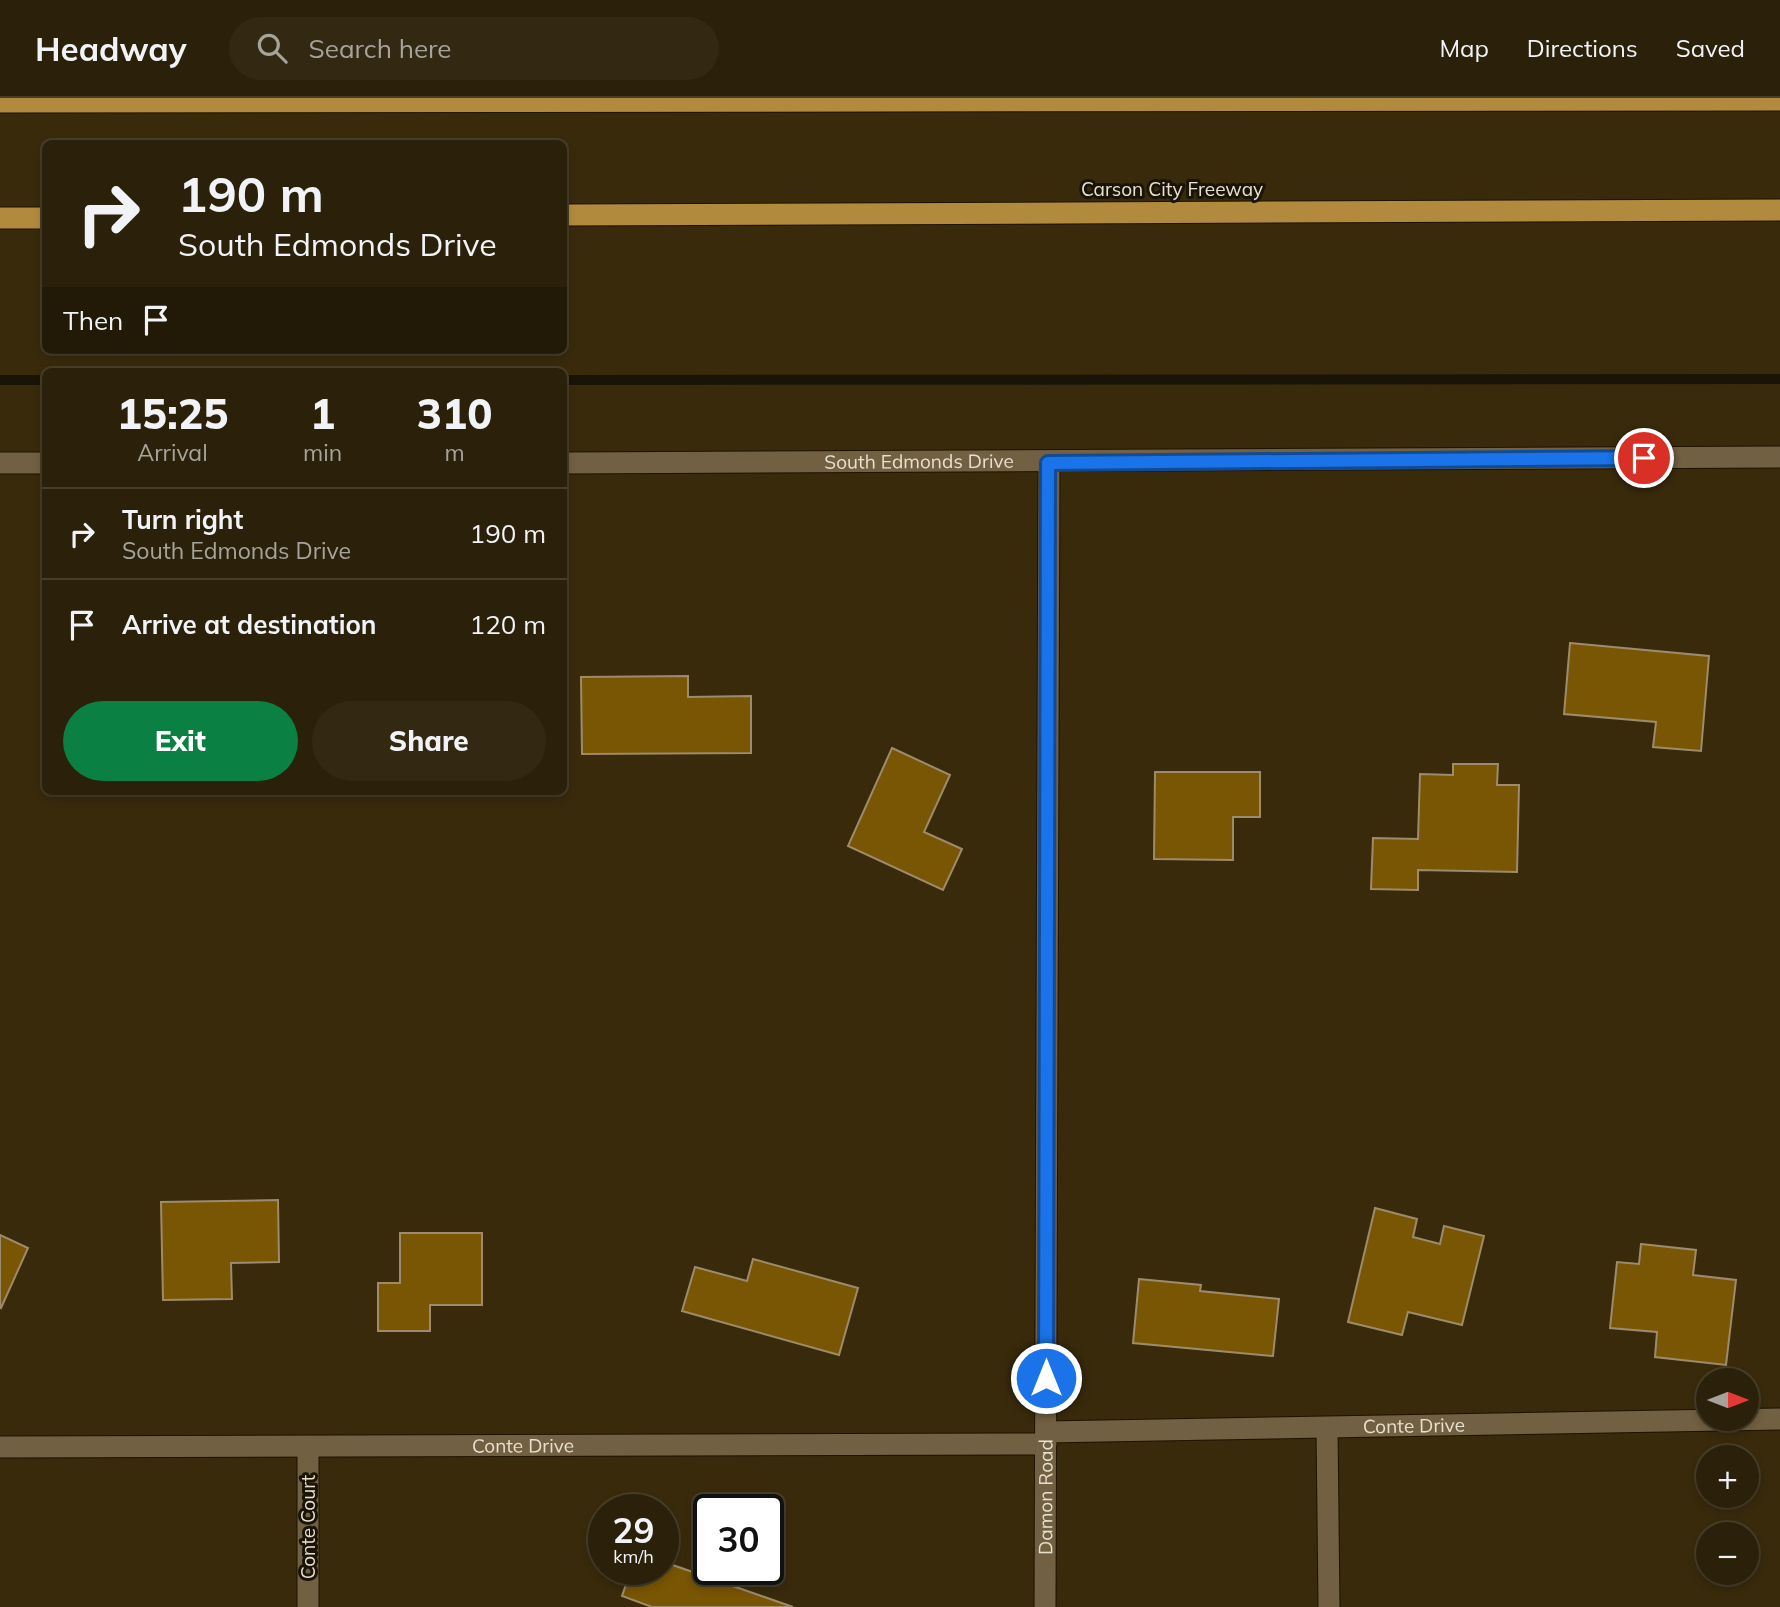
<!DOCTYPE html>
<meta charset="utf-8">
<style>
body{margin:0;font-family:Mulish,sans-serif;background:#332812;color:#f1f3f6;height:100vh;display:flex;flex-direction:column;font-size:26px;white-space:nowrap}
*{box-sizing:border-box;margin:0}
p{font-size:23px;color:#a6a39c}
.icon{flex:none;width:38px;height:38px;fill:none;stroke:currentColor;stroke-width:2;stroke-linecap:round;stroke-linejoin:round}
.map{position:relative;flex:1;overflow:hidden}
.drawer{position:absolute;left:42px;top:270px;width:525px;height:427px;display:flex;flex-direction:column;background:#2b2009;border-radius:10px;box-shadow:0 4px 10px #0003,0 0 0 2px #473e2a}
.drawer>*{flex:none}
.hud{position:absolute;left:42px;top:42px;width:525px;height:214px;border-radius:10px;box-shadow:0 4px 10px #0003,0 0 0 2px #473e2a;background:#2b2009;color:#f1f3f6;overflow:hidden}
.needle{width:46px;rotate:90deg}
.tools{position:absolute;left:1696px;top:1270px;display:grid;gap:14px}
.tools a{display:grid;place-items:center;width:63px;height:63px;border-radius:50%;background:#2b2009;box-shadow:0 4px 10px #0003,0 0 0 2px #473e2a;font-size:35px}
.speed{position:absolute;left:588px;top:1396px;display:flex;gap:14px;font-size:35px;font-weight:700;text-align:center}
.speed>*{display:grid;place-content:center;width:91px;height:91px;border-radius:50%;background:#2b2009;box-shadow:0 4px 10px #0003,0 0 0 2px #473e2a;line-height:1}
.speed small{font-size:18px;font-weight:400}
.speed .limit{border:4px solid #111;border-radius:10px;background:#fff;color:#111}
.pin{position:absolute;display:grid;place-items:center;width:60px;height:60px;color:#fff;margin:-30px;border:4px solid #fff;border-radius:50%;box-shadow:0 2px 7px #0007}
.me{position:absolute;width:77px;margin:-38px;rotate:0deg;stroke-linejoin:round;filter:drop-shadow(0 0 5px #0008)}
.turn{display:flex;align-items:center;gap:24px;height:147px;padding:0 21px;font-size:32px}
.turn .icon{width:91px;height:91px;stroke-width:2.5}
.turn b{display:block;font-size:49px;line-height:60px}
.then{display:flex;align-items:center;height:66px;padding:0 21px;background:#0003;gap:14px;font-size:26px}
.eta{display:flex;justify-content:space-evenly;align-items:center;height:119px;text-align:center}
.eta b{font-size:42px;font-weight:800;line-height:49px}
.action{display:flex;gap:14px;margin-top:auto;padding:14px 21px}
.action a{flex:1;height:80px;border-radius:42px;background:#0b8043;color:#fff;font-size:28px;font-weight:800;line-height:80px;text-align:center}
.action a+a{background:#332812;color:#f1f3f6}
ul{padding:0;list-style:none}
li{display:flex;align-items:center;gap:21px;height:91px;padding:0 21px;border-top:2px solid #473e2a}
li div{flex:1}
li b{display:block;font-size:26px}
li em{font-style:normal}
header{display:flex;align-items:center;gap:42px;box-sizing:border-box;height:98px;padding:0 35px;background:#2b2009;border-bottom:2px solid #473e2a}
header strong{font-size:33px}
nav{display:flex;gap:38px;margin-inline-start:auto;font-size:24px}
.search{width:490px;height:63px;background:#332812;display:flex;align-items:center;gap:18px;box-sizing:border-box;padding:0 24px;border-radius:38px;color:#a6a39c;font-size:26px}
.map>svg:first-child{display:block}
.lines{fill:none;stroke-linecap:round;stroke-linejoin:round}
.stream{stroke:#1a1408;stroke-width:10}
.building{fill:#795603;stroke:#9d8b6c;stroke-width:2}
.minor-casing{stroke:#1e1200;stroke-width:23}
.highway-casing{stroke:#1e1200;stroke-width:23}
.minor{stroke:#716041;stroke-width:21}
.highway{stroke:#b28a3e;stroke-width:21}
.route-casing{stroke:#114b97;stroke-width:18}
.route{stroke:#1a73e8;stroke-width:12}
.labels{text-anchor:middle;stroke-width:6;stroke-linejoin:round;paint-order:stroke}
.street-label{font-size:19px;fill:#e9dfcf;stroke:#1a1407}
</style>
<header>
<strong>Headway</strong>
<div class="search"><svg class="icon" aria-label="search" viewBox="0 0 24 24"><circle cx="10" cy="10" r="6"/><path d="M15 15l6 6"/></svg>Search here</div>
<nav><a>Map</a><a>Directions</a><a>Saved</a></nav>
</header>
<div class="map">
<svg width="1780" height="1509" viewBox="0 0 1780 1509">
<rect width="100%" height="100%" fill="#392a0c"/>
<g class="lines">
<!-- stream -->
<g class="stream">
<polyline points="0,282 46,282"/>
<polyline points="564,282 1780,281"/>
</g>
</g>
<!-- building -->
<g class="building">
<polygon points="1570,545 1709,558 1701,653 1653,649 1656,624 1564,616"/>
<polygon points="688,578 688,599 751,598 751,655 582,656 581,579"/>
<polygon points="892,650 950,677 924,734 962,751 943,792 848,748"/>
<polygon points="1453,666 1498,666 1497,687 1519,687 1517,774 1418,772 1418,792 1371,791 1373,740 1418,741 1420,676 1453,677"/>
<polygon points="1155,674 1260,674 1260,719 1233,719 1233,762 1154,761"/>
<polygon points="278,1102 279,1164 231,1165 232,1201 163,1202 161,1104"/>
<polygon points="1375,1110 1417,1121 1413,1139 1440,1146 1444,1128 1484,1138 1462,1227 1408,1214 1402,1237 1348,1224"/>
<polygon points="400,1135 482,1135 482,1207 430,1207 430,1233 378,1233 378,1185 400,1185"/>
<polygon points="0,1137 28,1150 1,1210 0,1209"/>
<polygon points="1641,1146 1696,1152 1693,1177 1736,1182 1726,1267 1655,1259 1657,1234 1610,1230 1617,1164 1639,1166"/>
<polygon points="753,1161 858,1190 839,1257 682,1213 695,1169 747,1183"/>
<polygon points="1139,1181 1201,1187 1200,1193 1279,1201 1273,1258 1133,1245"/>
<polygon points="663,1449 671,1451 667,1465 793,1509 652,1509 622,1498 631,1472 663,1472"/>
</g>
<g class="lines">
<!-- minor casing -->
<g class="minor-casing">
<g id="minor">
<polyline points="0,365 46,365"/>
<path id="s1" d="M564,365L1780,359"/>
<polyline points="1327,1330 1329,1509"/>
<path id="s2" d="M1046,1334L1780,1321"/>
<path id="s3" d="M0,1349L1046,1346"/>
<polyline points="308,1350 308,1509"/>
<path id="s4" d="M1045,1509L1049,364"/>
</g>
</g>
<!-- highway casing -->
<g class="highway-casing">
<g id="highway">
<polyline points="0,4 1780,2"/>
<polyline points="564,117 1780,112"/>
<polyline points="0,120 46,120"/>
</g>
</g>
<!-- minor -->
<use href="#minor" class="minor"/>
<!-- highway -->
<use href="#highway" class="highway"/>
</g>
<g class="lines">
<!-- route casing -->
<g class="route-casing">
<polyline id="route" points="1046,1280 1048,365 1644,360"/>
</g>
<!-- route -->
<use href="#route" class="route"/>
</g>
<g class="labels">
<!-- street labels -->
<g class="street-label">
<text x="1172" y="98">Carson City Freeway</text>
<text dy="7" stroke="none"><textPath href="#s1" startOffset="355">South Edmonds Drive</textPath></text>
<text dy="7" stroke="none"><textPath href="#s2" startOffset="368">Conte Drive</textPath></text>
<text dy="7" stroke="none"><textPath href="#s3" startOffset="523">Conte Drive</textPath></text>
<text dy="7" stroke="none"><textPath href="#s4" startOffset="110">Damon Road</textPath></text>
<text transform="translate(308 1429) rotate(-90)" y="7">Conte Court</text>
</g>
</g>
</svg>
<div class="tools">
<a><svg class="needle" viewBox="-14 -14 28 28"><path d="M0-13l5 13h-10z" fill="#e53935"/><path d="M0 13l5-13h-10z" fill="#a6a39c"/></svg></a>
<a>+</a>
<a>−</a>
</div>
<div class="speed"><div>29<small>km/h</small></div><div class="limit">30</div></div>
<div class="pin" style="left:1644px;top:360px;background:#d93025"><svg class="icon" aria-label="arrive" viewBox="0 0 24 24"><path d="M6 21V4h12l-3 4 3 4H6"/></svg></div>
<svg class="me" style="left:1046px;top:1280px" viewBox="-20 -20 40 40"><circle r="17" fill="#1a73e8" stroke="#fff" stroke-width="3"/><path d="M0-11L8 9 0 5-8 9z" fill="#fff"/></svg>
<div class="hud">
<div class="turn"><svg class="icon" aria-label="right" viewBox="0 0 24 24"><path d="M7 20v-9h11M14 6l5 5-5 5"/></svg><div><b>190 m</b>South Edmonds Drive</div></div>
<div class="then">Then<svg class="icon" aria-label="arrive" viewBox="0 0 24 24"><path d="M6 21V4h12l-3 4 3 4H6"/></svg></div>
</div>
<section class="drawer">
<div class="eta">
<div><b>15:25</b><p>Arrival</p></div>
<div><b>1</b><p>min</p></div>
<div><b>310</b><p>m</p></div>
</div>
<ul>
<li><svg class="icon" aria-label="right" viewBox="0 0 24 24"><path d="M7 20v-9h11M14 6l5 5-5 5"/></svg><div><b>Turn right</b><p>South Edmonds Drive</p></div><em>190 m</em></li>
<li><svg class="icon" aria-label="arrive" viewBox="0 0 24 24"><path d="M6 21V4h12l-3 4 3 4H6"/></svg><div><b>Arrive at destination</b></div><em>120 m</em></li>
</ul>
<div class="action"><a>Exit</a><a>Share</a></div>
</section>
</div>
